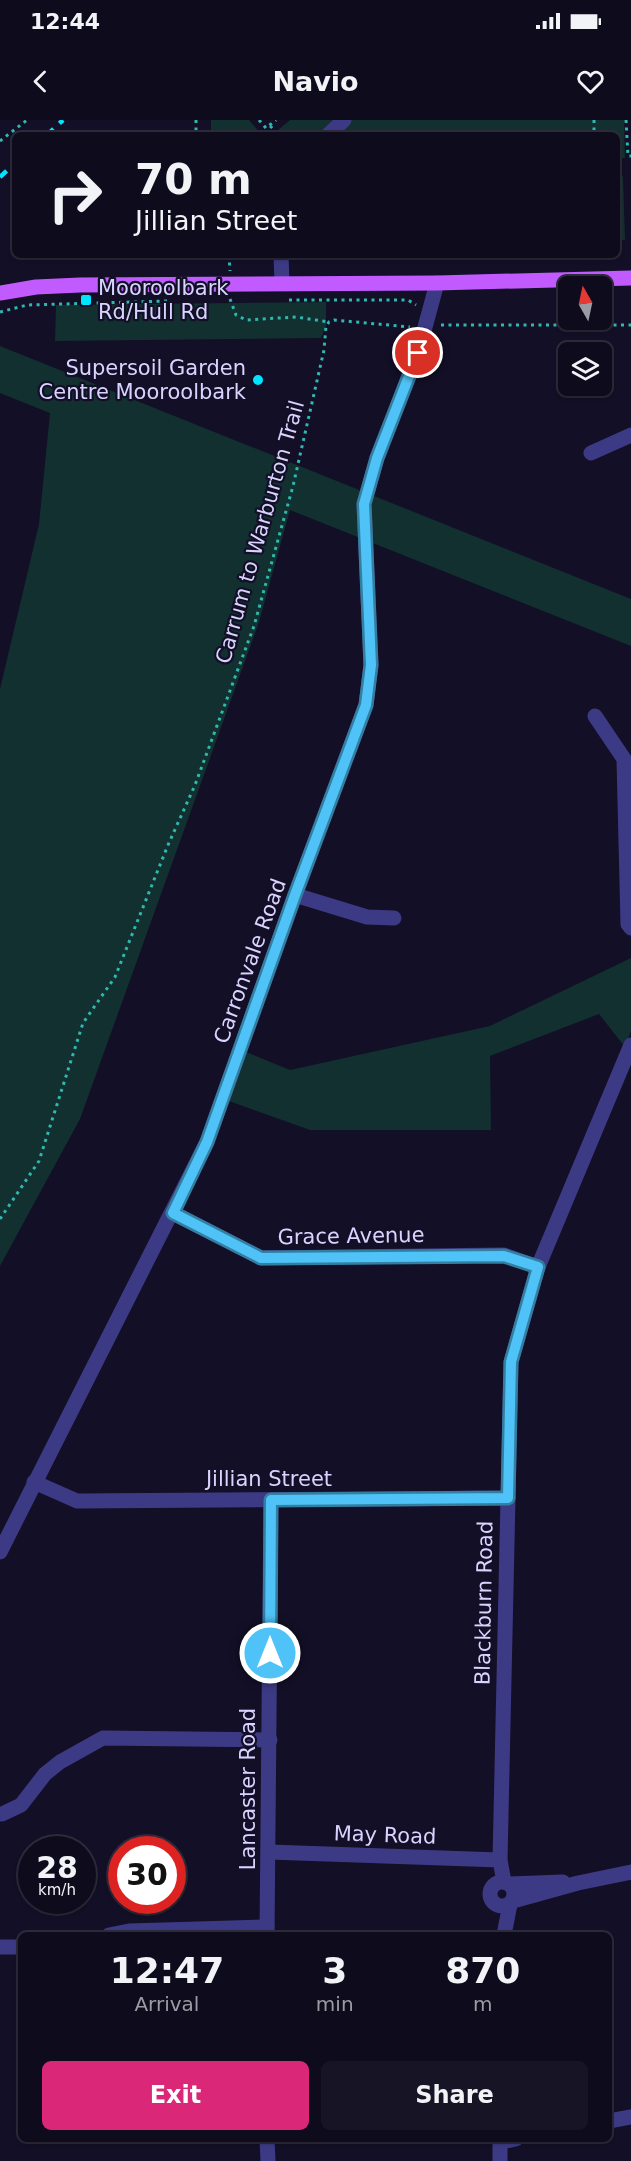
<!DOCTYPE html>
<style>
body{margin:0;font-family:"DejaVu Sans",sans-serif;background:#171425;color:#f1f3f6;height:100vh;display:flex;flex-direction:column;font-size:22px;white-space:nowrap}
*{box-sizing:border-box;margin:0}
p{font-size:20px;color:#9b9ba3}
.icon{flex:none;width:33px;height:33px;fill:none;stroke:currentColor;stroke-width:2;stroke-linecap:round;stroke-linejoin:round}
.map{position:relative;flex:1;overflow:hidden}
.panel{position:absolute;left:18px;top:1812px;width:594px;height:210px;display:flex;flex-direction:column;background:#0e0b1c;border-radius:9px;box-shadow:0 2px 4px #0004,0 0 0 2px #2e2b3b}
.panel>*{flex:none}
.top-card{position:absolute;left:12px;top:12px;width:608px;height:126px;border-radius:9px;box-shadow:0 2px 4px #0004,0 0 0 2px #2e2b3b;background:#0e0b1c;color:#f1f3f6;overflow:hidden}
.needle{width:39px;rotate:351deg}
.fabs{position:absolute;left:558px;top:156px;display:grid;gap:12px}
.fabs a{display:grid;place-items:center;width:54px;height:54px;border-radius:9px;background:#0e0b1c;box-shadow:0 2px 4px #0004,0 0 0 2px #2e2b3b;font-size:30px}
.speed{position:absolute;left:18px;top:1716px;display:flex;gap:12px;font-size:30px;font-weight:700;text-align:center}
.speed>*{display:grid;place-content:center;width:78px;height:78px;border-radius:50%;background:#0e0b1c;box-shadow:0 2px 4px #0004,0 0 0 2px #2e2b3b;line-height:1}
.speed small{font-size:15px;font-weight:400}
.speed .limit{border:9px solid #d22;background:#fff;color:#111}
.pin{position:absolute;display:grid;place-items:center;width:51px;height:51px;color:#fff;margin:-26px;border:3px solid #fff;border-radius:50%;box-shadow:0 2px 6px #0007}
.me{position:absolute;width:66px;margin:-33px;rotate:0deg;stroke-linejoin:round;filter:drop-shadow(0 0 4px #0008)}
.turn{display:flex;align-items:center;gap:21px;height:126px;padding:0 24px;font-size:27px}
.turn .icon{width:78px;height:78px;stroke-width:2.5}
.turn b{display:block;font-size:42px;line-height:51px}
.eta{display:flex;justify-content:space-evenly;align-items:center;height:102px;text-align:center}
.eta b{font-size:36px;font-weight:700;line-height:42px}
.cta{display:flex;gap:12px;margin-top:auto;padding:12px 24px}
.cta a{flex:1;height:69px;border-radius:9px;background:#db2777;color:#fff;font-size:24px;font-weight:700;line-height:69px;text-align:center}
.cta a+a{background:#171425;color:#f1f3f6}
.status{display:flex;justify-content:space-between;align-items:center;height:42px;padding:0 30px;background:#0e0b1c;direction:ltr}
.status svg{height:16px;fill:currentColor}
header{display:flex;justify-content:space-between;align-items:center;height:78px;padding:0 24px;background:#0e0b1c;font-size:27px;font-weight:700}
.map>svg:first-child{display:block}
.green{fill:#12302f}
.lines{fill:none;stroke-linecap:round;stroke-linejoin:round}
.path{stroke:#2fb8b0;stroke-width:3;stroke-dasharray:3 4.5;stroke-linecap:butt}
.minor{stroke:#3d3a85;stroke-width:15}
.major{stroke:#c25bff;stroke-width:15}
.rail{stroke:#00e5ff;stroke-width:4.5;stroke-dasharray:9 8;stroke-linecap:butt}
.route-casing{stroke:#337fa1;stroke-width:15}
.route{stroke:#4fc3f7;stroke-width:10}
.poi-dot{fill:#00e5ff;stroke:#130f26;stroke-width:2}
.labels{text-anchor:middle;stroke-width:4.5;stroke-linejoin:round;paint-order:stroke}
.poi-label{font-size:21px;fill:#d9d4ff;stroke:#130f26;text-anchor:start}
.street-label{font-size:21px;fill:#d9d4ff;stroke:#130f26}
</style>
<div class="status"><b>12:44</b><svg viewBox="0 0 49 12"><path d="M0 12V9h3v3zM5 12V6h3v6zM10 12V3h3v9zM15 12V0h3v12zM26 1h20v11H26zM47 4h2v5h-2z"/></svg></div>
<header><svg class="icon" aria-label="back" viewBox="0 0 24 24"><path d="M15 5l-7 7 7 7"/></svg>Navio<svg class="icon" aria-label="heart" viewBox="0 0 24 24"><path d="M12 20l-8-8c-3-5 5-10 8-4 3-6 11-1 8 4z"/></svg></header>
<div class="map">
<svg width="631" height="2041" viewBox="0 0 631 2041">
<rect width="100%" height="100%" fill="#130f26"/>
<!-- green -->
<g class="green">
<polygon points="211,0 249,0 262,15 211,15"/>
<polygon points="290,0 624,0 625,38 617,39 616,15 272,15"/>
<polygon points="623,56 625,120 617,120 617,57"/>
<polygon points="326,182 326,206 321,218 55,221 56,185"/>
<polygon points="0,226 631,479 631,526 290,390 259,502 80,999 0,1146 0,569 39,404 50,293 0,273"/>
<polygon points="631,838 631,911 625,927 599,894 490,936 491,1010 310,1010 229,981 246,932 290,950 490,906"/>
</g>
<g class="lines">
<!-- path -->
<g class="path">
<polyline points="196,0 196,15"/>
<polyline points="259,0 266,8 276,0"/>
<polyline points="594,0 594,15"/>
<polyline points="626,0 628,36 631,36"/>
<polyline points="270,6 280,15"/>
<polyline points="0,21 27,0"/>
<polyline points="229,135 230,151"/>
<polyline points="230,179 236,195 246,200 296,197 329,202"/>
<polyline points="289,180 408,180 416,185"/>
<polyline points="0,192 27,185 168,181"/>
<polyline points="441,205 631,205"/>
<polyline points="0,1099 39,1041 83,903 115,857 168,725 195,665 254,506 293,366 324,230 326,206 329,202 334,200 410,207"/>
</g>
<!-- minor -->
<g class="minor">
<polyline points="328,15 344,0"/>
<polyline points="281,135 282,163"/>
<polyline points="591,333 631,315"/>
<polyline points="595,596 624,639 628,804 631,808"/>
<polyline points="295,775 367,797 394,798"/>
<polyline points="173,1093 261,1138 504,1135 538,1147"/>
<polyline points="34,1362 77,1381 508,1378"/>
<polyline points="0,1432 207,1022 295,775 366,585 371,545 364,384 377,338 418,233 437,163"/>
<polyline points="2,1694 21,1685 45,1654 60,1642 103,1618 270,1620"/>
<polyline points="269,1732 500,1740"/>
<polyline points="504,1762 500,1740 511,1242 538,1147 631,925"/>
<circle cx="502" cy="1774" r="12"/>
<polyline points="509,1764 563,1762"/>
<polyline points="513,1781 578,1763 631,1752"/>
<polyline points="109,1815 129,1811 267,1807"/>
<polyline points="267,1815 271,1380"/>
<polyline points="504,1815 510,1784"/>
<polyline points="0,1827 21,1827"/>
<polyline points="609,2001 631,1997"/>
<polyline points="267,2019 268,2041"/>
<polyline points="500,2022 516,2019"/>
<polyline points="500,2041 500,2019"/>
</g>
<!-- major -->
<polyline class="major" points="0,173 36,167 80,165 437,163 631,158"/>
<!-- rail -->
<g class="rail">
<polyline points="47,15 63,0"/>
<polyline points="0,57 15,43"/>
</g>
</g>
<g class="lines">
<!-- route casing -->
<g class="route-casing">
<polyline id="route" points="270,1533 271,1380 508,1378 511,1242 538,1147 504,1136 261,1138 173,1093 207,1022 295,775 366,585 371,545 364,384 377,338 418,233"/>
</g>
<!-- route -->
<use href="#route" class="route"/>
</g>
<!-- markers -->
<g class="poi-dot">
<rect x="80" y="174" width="12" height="12" rx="3"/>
<circle cx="258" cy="260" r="6"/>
</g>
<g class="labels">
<!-- poi labels -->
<g class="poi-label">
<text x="98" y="175">Mooroolbark<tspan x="98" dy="24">Rd/Hull Rd</tspan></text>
<text x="246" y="255" text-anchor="end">Supersoil Garden<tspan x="246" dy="24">Centre Mooroolbark</tspan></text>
</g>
<!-- street labels -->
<g class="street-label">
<text transform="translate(260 412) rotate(-74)" y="7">Carrum to Warburton Trail</text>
<text transform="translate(250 841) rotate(-70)" y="7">Carronvale Road</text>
<text transform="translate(351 1116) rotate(-1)" y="7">Grace Avenue</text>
<text x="269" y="1366">Jillian Street</text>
<text transform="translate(484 1483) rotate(-89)" y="7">Blackburn Road</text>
<text transform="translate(248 1669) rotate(-90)" y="7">Lancaster Road</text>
<text transform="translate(385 1715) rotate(2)" y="7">May Road</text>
</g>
</g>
</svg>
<div class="fabs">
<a><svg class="needle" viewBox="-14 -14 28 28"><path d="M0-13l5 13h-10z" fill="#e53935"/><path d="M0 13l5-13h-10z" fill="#9b9ba3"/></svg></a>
<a><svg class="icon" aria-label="layers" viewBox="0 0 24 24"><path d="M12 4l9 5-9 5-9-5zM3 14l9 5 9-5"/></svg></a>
</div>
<div class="speed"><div>28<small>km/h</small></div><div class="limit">30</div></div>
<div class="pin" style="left:418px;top:233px;background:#d93025"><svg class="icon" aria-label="arrive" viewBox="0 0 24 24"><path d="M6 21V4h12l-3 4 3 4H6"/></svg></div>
<svg class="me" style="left:270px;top:1533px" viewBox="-20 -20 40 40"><circle r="17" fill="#4fc3f7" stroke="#fff" stroke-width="3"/><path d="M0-11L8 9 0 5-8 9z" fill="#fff"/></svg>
<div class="top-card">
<div class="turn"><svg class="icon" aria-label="right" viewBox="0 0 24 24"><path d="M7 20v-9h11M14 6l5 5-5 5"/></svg><div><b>70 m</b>Jillian Street</div></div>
</div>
<section class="panel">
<div class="eta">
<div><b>12:47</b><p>Arrival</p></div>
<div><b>3</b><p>min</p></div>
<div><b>870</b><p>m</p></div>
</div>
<div class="cta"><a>Exit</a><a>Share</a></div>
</section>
</div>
